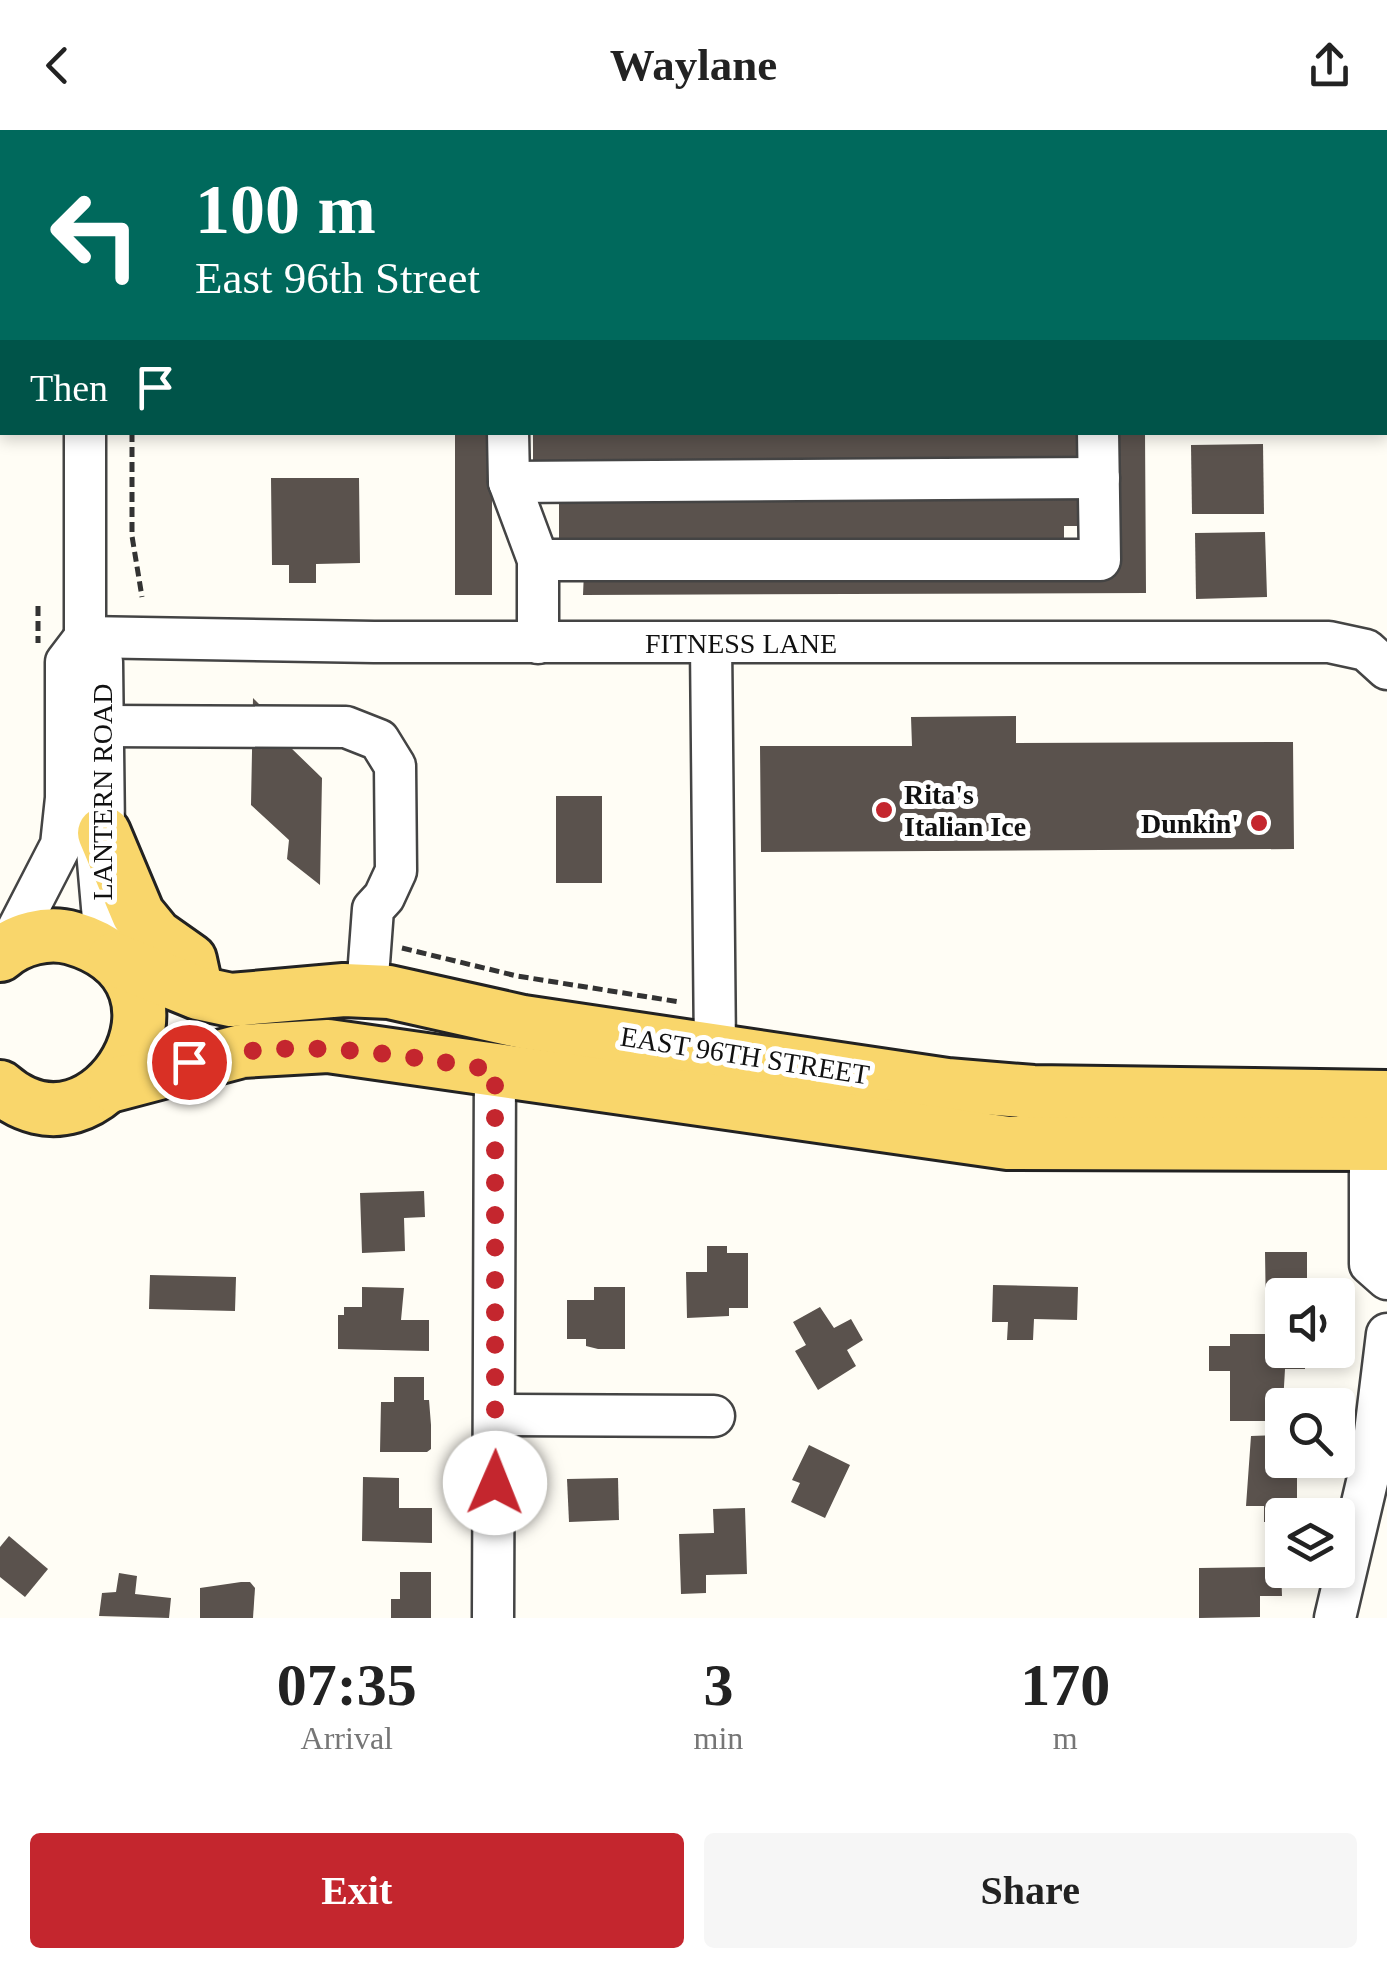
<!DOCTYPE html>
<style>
body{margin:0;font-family:Georgia,serif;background:#f6f6f6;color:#222;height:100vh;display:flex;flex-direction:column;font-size:38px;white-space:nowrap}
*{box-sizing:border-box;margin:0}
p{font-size:32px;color:#767676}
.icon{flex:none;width:55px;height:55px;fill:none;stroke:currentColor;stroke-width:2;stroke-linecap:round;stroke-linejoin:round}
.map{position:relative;height:1488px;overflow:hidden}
.side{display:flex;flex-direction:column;background:#fff;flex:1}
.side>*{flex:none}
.guide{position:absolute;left:0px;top:0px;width:1388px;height:305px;box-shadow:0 5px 15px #0003;background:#00695c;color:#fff;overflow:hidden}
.tools{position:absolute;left:1265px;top:1148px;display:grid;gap:20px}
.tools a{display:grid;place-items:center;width:90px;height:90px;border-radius:10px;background:#fff;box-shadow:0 5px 15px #0003;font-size:50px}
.pin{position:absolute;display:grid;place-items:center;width:85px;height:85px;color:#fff;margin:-42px;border:5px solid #fff;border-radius:50%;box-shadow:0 2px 10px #0007}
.me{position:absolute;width:110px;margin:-55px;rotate:1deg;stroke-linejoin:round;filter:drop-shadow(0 0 8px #0008)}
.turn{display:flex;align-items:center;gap:35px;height:210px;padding:0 30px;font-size:45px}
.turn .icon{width:130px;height:130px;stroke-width:2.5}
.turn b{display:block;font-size:70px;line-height:85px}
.then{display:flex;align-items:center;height:95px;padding:0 30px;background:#0003;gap:20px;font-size:38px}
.eta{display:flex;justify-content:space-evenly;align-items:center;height:170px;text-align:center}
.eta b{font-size:60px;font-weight:700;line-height:70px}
.action{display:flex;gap:20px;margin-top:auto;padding:20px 30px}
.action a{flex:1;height:115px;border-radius:10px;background:#c4262e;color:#fff;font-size:40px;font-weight:700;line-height:115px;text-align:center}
.action a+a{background:#f6f6f6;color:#222}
header{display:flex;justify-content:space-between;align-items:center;height:130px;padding:0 30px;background:#fff;font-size:45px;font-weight:700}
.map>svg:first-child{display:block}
.building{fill:#5a524d}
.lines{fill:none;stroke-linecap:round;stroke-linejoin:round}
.minor-casing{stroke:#444;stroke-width:45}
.major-casing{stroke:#222;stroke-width:58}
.path{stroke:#333;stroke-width:5;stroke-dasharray:10 5;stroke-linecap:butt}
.minor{stroke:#fff;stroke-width:40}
.major{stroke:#f9d66b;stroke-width:52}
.route{stroke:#c4262e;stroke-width:18;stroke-dasharray:0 32.4}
.poi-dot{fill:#c4262e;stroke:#fff;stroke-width:4}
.labels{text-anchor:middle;stroke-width:10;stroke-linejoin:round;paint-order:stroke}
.street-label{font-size:28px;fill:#111;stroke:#fff}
.poi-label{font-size:28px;font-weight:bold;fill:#111;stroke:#fff;text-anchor:start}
</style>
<header><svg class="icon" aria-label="back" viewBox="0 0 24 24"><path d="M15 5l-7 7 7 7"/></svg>Waylane<svg class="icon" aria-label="share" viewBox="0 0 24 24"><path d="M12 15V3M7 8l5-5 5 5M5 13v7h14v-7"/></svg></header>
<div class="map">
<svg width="1387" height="1488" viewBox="0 0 1387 1488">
<rect width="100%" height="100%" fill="#fffdf5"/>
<!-- building -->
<g class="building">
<rect x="455" y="302" width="37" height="163"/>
<polygon points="533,302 1085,302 1085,334 533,335"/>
<polygon points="1118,302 1145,302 1146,463 583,465 584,441 1119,437"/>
<polygon points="1263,314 1264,384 1192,384 1191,315"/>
<polygon points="271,348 359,348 360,433 316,434 316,453 289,453 289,435 272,435"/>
<polygon points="1081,360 1081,396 1064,396 1064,410 559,411 559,361"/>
<polygon points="1265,402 1267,467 1196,469 1195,403"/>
<polygon points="253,568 287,602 288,615 322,648 320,755 287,729 289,710 251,675"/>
<polygon points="1016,586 1016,613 1293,612 1294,719 761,722 760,616 912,616 911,587"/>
<rect x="556" y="666" width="46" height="87"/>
<polygon points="424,1061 425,1087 404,1088 405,1121 362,1123 360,1063"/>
<polygon points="707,1116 727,1116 727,1123 748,1123 748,1178 729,1178 729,1186 687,1188 686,1142 707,1142"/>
<polygon points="1265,1122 1307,1122 1307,1157 1319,1157 1319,1165 1282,1165 1282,1186 1266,1186"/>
<polygon points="150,1145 236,1147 235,1181 149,1179"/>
<polygon points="993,1155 1078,1157 1077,1190 1034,1189 1033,1210 1007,1210 1008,1192 992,1192"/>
<polygon points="362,1157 404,1158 401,1190 429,1190 429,1221 338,1219 338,1185 344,1185 344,1177 362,1177"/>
<polygon points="594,1157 625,1157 625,1219 598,1219 586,1216 586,1209 567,1209 567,1170 594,1170"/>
<polygon points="820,1177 834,1198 851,1189 863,1210 847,1220 856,1236 818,1260 795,1221 806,1215 793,1192"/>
<polygon points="1230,1204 1282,1204 1282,1220 1305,1220 1305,1239 1285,1239 1282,1291 1230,1291 1230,1241 1209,1241 1209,1216 1230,1216"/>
<polygon points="394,1247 424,1247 424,1270 429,1270 431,1295 431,1319 427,1322 380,1322 381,1272 394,1272"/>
<polygon points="1282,1305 1282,1330 1293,1332 1297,1348 1297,1385 1282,1385 1282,1392 1264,1392 1264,1376 1246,1376 1251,1306"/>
<polygon points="809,1315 850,1335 825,1388 791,1372 800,1353 792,1350"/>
<polygon points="363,1347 399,1348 399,1378 432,1378 432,1413 362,1411"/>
<polygon points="618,1348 619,1390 569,1392 567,1349"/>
<polygon points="745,1378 747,1444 706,1445 706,1463 681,1464 679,1404 714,1403 713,1379"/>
<polygon points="9,1406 48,1439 25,1467 0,1447 0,1417"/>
<polygon points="1281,1437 1282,1466 1260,1466 1260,1487 1199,1488 1199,1438"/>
<polygon points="400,1442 431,1442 431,1488 391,1488 391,1469 400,1469"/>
<polygon points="119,1443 137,1446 135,1464 171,1468 169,1488 99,1486 102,1463 116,1462"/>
<polygon points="241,1452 250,1452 255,1458 253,1488 200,1488 200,1458"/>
</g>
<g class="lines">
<!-- minor casing -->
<g class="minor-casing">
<g id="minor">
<polyline points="86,2 86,0"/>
<polyline points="85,302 85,507 102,532 104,703 97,720 106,823"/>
<polyline points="508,302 509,352 538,430 538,513"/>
<polyline points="509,352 1099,348"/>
<polyline points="538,430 1100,430 1098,302"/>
<polyline points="85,507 374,512 1329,512 1366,520 1387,539"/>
<polyline points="711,513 715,921"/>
<polyline points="103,596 346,597 379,610 395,636 396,741 384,767 373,779 367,860"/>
<polyline points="8,818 61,715 66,668 66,532 85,507"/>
<polyline points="1370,1014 1370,1134 1387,1149"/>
<polyline points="495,1285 714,1286"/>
<polyline points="493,1488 495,939"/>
<polyline points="1335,1488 1371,1335 1387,1204"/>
</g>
</g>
<!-- major casing -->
<g class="major-casing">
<g id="major">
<polyline points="104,703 138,784 156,806 190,830 197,862"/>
<path d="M0,825C18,809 48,801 72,808C216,849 99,1044 0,957"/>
<polyline points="114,829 198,863 231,870 344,860 389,862 523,892 947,955 1033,962 1387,967"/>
<polyline points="113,955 242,921 328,916 1008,1013 1387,1014"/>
</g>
</g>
<!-- path -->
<g class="path">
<polyline points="124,2 124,0"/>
<polyline points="132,302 132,406 142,467"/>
<polyline points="38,476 38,513"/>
<polyline points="402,818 517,846 680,872"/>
</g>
<!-- minor -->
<use href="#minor" class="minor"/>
<!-- major -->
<use href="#major" class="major"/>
</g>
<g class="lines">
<!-- route -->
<path class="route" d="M189,932C293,905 390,924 495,940V1353"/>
</g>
<!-- markers -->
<g class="poi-dot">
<circle cx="884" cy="680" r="10"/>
<circle cx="1259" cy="693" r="10"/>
</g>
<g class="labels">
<!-- street labels -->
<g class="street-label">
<text x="741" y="523">FITNESS LANE</text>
<text transform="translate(102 662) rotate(-90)" y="10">LANTERN ROAD</text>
<text transform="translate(745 925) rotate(9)" y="10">EAST 96TH STREET</text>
</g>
<!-- poi labels -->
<g class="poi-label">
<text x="904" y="674">Rita's<tspan x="904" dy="32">Italian Ice</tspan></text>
<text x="1239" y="703" text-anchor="end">Dunkin'</text>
</g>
</g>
</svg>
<div class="tools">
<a><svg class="icon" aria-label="sound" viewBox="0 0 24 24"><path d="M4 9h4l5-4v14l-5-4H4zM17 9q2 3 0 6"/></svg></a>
<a><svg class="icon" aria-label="search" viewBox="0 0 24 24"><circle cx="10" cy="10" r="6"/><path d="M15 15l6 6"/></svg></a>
<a><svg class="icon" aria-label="layers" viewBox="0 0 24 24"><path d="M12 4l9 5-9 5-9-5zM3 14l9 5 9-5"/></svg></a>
</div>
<div class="pin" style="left:189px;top:932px;background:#d93025"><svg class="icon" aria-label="arrive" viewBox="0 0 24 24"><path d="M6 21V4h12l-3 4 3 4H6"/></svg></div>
<svg class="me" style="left:495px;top:1353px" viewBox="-20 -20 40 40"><circle r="19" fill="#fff"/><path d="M0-13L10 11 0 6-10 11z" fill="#c4262e"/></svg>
<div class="guide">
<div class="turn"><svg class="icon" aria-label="left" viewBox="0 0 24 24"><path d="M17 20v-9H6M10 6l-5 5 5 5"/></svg><div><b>100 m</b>East 96th Street</div></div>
<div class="then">Then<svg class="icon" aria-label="arrive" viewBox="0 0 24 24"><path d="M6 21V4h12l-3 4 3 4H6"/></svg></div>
</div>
</div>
<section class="side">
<div class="eta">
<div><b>07:35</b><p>Arrival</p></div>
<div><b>3</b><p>min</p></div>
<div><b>170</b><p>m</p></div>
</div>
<div class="action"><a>Exit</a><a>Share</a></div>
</section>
